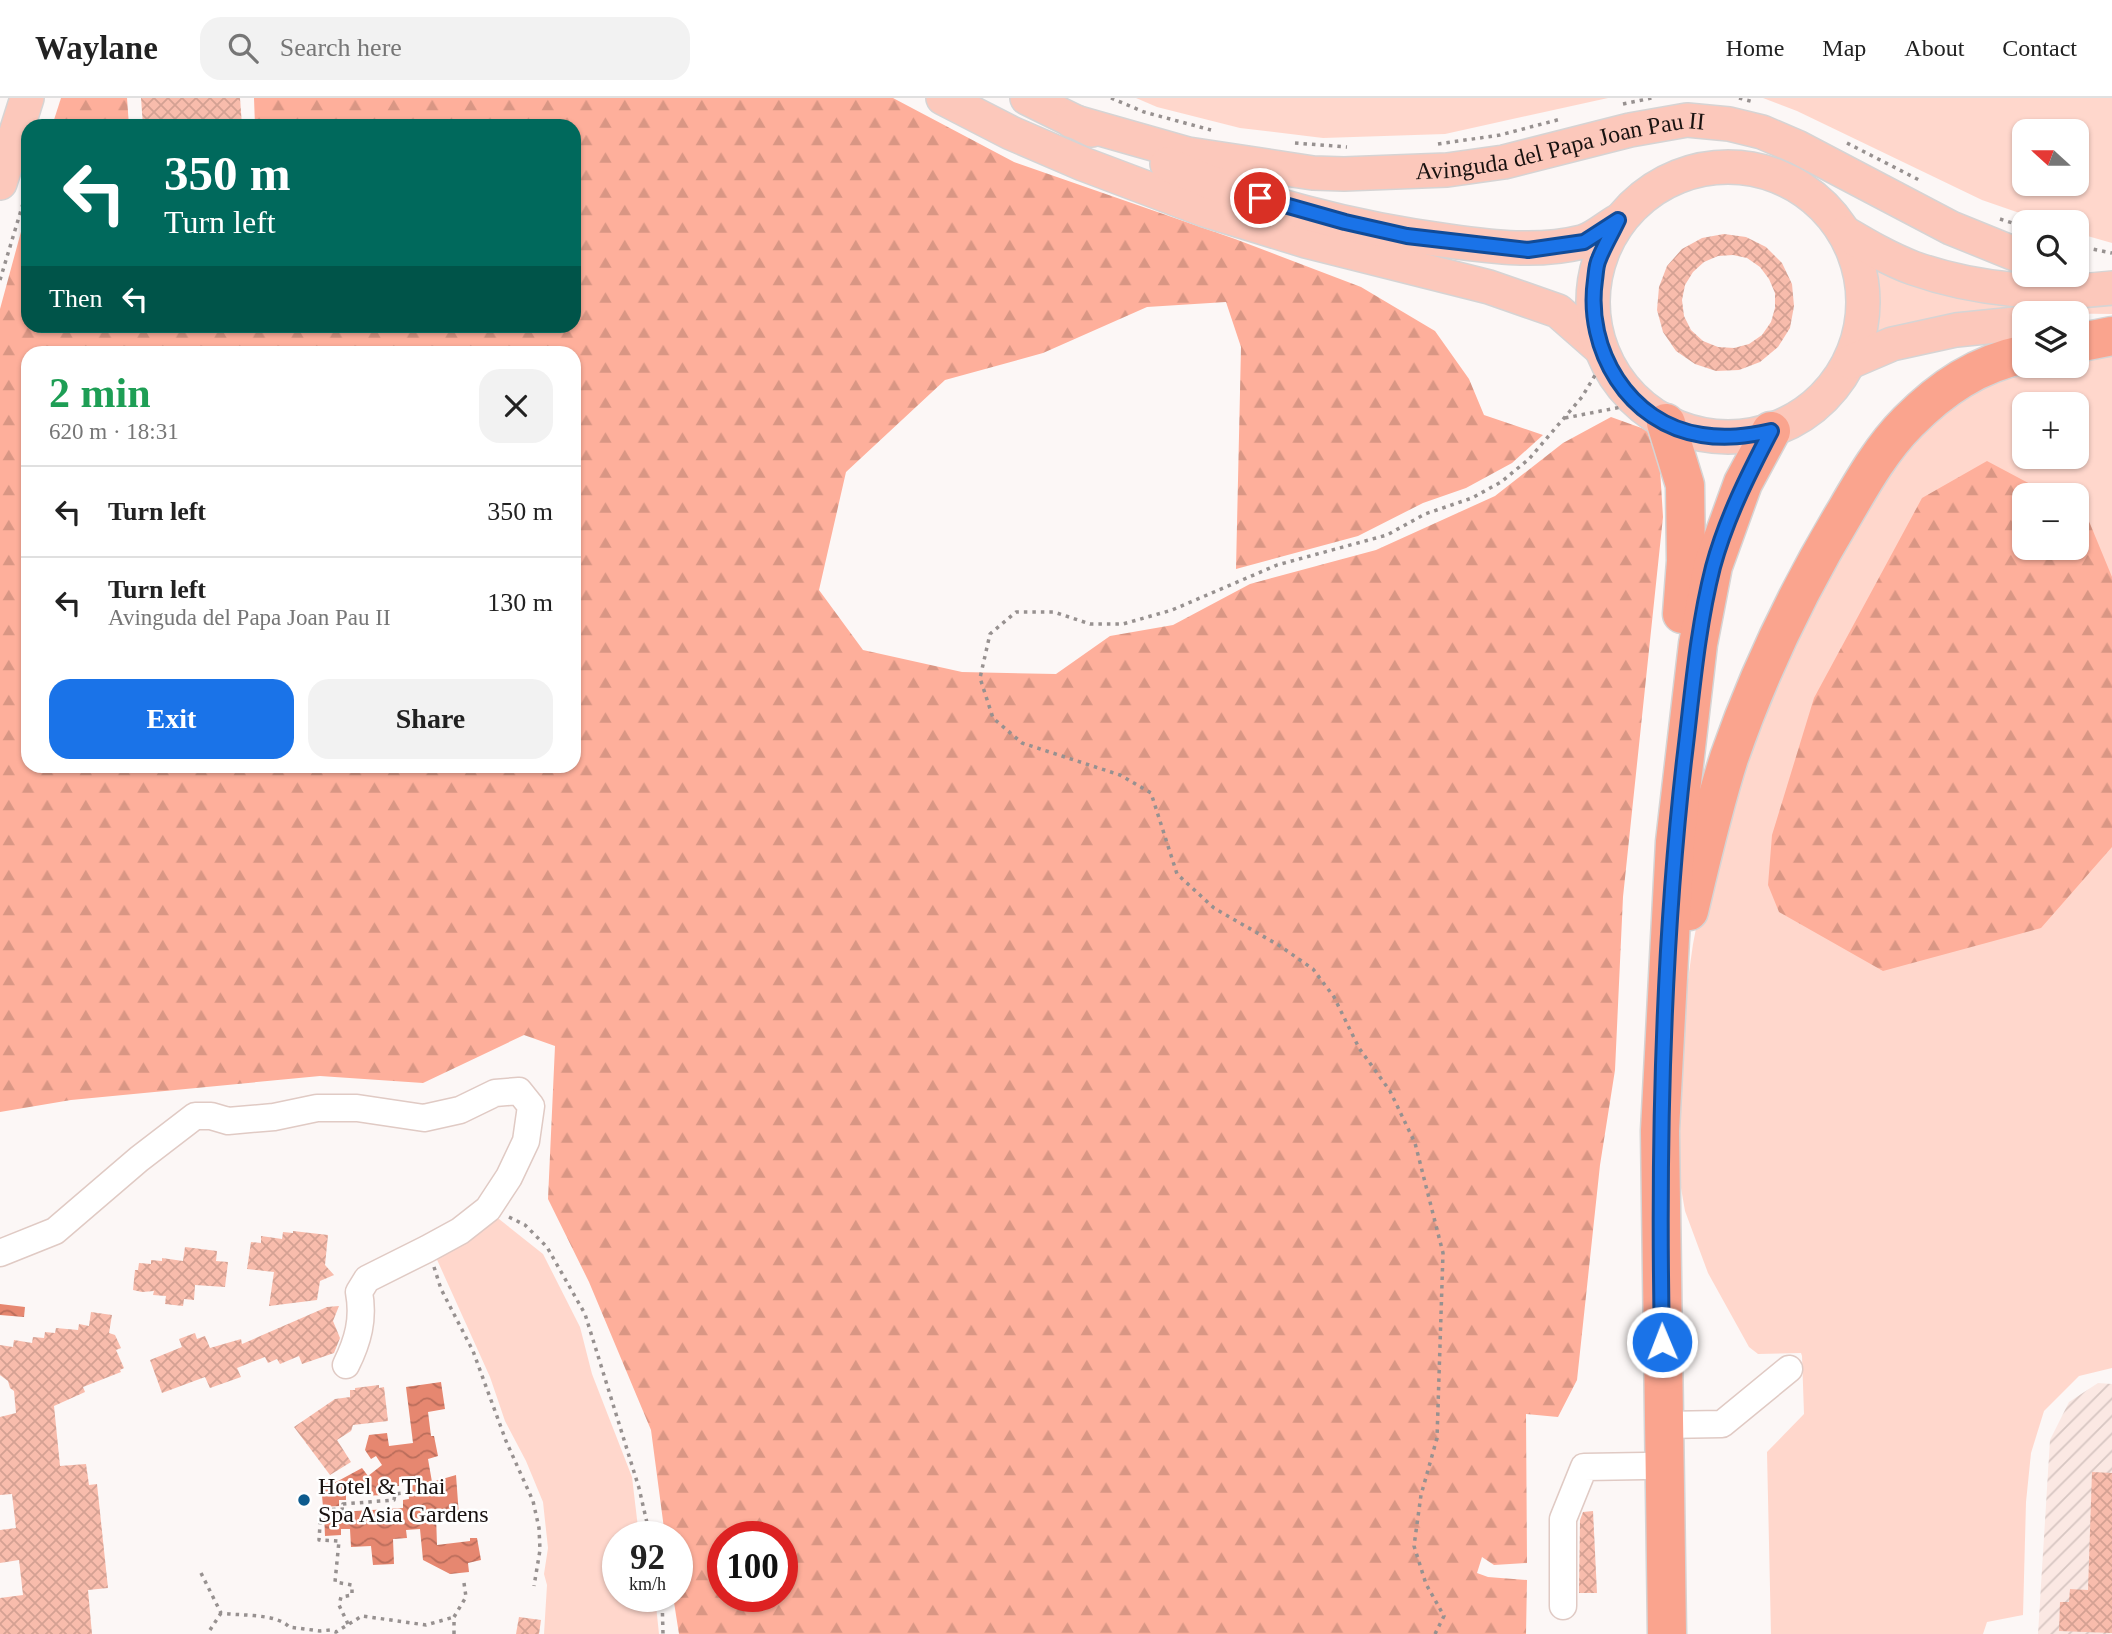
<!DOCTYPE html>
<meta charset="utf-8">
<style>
body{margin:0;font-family:Georgia,serif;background:#f2f2f2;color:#222;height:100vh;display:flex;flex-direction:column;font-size:26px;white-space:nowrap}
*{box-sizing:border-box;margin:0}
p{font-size:23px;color:#767676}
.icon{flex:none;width:38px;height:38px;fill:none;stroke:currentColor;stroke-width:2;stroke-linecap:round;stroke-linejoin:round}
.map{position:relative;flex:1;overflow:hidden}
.drawer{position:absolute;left:21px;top:248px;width:560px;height:427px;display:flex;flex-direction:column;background:#fff;border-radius:21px;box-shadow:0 2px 5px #0004}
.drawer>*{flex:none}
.hud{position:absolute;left:21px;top:21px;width:560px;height:214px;border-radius:21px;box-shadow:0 2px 5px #0004;background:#00695c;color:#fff;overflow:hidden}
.needle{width:46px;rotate:291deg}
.fabs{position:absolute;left:2012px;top:21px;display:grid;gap:14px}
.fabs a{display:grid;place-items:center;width:77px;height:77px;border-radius:14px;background:#fff;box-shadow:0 2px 5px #0004;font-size:35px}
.speed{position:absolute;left:602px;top:1423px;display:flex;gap:14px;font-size:35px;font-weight:700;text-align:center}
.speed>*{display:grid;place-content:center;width:91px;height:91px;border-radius:50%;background:#fff;box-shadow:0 2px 5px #0004;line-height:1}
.speed small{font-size:18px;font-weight:400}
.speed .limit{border:10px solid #d22;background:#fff;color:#111}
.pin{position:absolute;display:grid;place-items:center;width:60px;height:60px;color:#fff;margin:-30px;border:4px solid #fff;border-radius:50%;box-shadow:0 2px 7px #0007}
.me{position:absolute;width:77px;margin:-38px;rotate:359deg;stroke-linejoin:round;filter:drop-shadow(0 0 5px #0008)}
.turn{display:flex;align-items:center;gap:24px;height:147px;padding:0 28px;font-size:32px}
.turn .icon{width:91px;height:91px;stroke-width:2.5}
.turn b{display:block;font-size:49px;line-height:60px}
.then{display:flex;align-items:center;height:66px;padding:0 28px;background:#0003;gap:14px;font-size:26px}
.round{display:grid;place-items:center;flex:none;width:74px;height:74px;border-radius:21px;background:#f2f2f2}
.head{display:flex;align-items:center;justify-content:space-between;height:119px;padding:0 28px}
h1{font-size:42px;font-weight:700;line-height:52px;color:#1e9e55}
.button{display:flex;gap:14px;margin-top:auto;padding:14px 28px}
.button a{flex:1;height:80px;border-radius:21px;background:#1a73e8;color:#fff;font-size:28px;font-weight:700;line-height:80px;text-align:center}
.button a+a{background:#f2f2f2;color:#222}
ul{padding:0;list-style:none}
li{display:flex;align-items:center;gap:21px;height:91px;padding:0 28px;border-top:2px solid #e0e0e0}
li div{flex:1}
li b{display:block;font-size:26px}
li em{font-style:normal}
header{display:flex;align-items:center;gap:42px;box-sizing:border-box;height:98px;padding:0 35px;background:#fff;border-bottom:2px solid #e0e0e0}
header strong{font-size:33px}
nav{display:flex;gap:38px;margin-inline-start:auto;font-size:24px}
.search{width:490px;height:63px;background:#f2f2f2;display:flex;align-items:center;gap:18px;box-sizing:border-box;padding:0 24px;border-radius:21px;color:#767676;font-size:26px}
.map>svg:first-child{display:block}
.industrial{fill:url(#industrial-furrows)}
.green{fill:#ffd7cc;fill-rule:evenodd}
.forest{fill:url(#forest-firs);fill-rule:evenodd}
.water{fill:url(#water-waves)}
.building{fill:url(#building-cross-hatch);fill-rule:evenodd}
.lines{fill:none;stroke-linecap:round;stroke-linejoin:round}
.minor-casing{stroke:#e0cac4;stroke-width:29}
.major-casing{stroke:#d6d4d4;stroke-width:36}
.highway-casing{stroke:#d6d4d4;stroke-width:41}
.path{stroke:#979190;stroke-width:3.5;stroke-dasharray:3.5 5;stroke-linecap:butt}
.minor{stroke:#fff;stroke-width:26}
.major{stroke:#fcc8bb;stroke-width:33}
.highway{stroke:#faa48e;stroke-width:38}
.route-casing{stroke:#114b97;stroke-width:18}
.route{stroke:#1a73e8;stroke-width:12}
.poi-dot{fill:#0e5b8e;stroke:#fff;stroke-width:2.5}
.labels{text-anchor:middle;stroke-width:5;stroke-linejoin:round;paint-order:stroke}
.street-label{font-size:24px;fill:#191210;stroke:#fff}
.poi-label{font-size:24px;fill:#191210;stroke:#fff;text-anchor:start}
</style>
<header>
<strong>Waylane</strong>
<div class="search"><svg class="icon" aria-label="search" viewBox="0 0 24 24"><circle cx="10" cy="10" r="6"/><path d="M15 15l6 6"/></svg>Search here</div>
<nav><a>Home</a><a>Map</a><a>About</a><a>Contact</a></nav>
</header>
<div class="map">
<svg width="2112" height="1536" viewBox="0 0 2112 1536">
<defs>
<pattern id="industrial-furrows" width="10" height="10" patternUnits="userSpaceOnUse" patternTransform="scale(1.75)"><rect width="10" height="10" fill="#fbe8e3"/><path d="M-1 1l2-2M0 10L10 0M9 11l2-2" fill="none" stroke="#d7c6c2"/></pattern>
<pattern id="forest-firs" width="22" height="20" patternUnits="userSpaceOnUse" patternTransform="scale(1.75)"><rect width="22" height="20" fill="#feaf9b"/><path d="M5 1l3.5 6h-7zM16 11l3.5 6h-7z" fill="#d99684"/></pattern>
<pattern id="water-waves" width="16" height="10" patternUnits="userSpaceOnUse" patternTransform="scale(1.75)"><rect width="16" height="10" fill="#e68770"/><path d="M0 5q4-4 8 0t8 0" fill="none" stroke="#ba6d5b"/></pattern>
<pattern id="building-cross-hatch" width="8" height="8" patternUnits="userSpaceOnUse" patternTransform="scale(1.75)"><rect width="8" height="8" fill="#f8bcac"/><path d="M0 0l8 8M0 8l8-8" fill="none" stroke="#d4a193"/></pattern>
</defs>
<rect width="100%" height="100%" fill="#fcf7f6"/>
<!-- industrial -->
<polygon class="industrial" points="2098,1285 2112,1286 2112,1536 2038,1536 2050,1342 2069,1304"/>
<!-- green -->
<g class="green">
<polygon points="1136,0 1608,0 1445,36 1323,40 1240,30 1157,9"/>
<path d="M1763,0H2112V145L2077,135V124H2046L1982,102L1797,13ZM2077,33V86H2025V33Z"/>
<path d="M1871,163L2112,203V216L2025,215L1869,241C1879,207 1882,198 1871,163Z"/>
<path d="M2112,250V1270L2079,1278L2044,1313L2031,1355L2026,1404L2023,1517L1987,1524L1983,1536H1771L1767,1354L1804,1316L1802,1258L1801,1255L1758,1256L1749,1249L1708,1175L1685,1113L1676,1061L1683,917L1693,846L1708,769L1777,562L1921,324L2025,268H2077V253ZM2025,306H2077V359H2025ZM2025,397H2077V450H2025Z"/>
<polygon points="494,1117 543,1156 580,1229 592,1276 632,1379 639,1438 618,1438 618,1498 655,1498 659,1536 544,1536 547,1487 544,1476 548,1450 543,1404 526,1363 505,1323 490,1279 434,1155"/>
</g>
<!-- forest -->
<g class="forest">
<polygon points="61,0 127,0 129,28 52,28"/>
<path d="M254,0H893L1014,64L1235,141L1361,189L1435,233L1469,281L1484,317L1543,337L1512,365L1466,390L1423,405L1358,438L1236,471L1241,249L1226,204L1147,209L1043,255L945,282L846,374L819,492L863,552L962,574L1056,576L1110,538L1173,527L1250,486L1376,452L1495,398L1563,345L1611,319L1647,332L1660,371L1663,419L1623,799L1615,972L1600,1067L1577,1282L1558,1319L1526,1316L1527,1465L1494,1467L1482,1459L1477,1475L1488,1479L1527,1482L1526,1536H679L673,1498H677V1438H665L651,1332L589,1184L548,1101L555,948L524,937L423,985L320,978L71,1002L0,1014V211L28,108V228H574V28H255ZM28,256H574V668H28ZM723,1438H782V1498H723Z"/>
<polygon points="1987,363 2051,397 2025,397 2025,450 2077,450 2077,411 2086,416 2112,479 2112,749 2041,830 1883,873 1779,814 1768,787 1772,737 1814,600 1922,400"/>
</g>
<!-- water -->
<g class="water">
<polygon points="0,1206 25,1209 24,1219 0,1217"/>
<polygon points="441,1284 445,1311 428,1314 431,1338 434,1338 438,1358 428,1361 432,1384 456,1377 459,1418 436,1417 437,1447 470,1443 470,1440 477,1440 481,1462 468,1465 469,1474 450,1476 423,1462 420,1431 406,1432 407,1440 393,1441 394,1466 373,1467 371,1448 351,1449 350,1431 341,1431 341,1437 325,1438 324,1415 403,1410 403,1402 409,1401 408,1388 414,1387 414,1378 399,1379 399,1388 386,1388 386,1397 357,1398 356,1394 346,1394 346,1402 339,1402 339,1408 323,1409 321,1386 338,1383 362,1370 368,1378 382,1367 376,1358 371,1361 365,1352 369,1337 387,1335 389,1348 413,1345 406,1289"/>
</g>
<!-- building -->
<g class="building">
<polygon points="141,0 240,0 242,28 143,28"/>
<path d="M1724,136L1746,139L1766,149L1782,165L1792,186L1794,208L1790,230L1778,249L1760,264L1739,272L1716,273L1695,266L1676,253L1663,234L1657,212L1659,189L1667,168L1682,151L1702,140ZM1733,157L1747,160L1760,169L1769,181L1775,195V210L1771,224L1762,237L1749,246L1734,250L1718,249L1703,243L1691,232L1684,218L1682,202L1685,187L1693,174L1704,164L1718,158Z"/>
<polygon points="293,1133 328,1137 325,1167 334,1177 320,1183 317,1202 269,1208 274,1174 247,1171 251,1144 261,1145 261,1138 282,1141 283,1134 293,1135"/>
<polygon points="185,1149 217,1153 216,1163 228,1164 225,1189 195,1187 194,1202 184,1201 183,1208 165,1206 166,1198 153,1197 154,1193 142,1194 133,1192 135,1172 138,1172 139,1165 151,1166 151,1162 162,1163 162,1160 183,1163"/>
<polygon points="339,1208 333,1223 340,1240 334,1255 302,1266 299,1258 280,1266 277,1261 268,1265 265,1259 237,1270 241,1279 210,1290 205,1279 162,1295 150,1262 182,1249 179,1241 195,1235 197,1241 205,1238 210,1250 241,1241 242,1246 327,1209"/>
<polygon points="91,1214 112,1217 109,1235 115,1237 121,1250 116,1252 124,1270 120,1272 121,1274 83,1289 85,1294 54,1308 60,1368 86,1366 89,1387 97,1386 108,1490 88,1492 92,1536 0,1536 0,1500 23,1497 19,1462 0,1465 0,1432 16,1430 12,1396 0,1397 0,1319 16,1315 14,1293 10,1290 8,1283 0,1277 0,1247 13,1249 14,1242 32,1245 33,1239 44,1240 45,1234 55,1235 56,1230 78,1232 79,1226 89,1228"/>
<polygon points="379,1287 379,1290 384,1289 388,1323 353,1327 351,1333 337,1342 351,1364 330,1377 294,1329 335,1301 350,1299 350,1292 355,1292 355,1290"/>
<polygon points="2092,1374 2112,1375 2112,1535 2059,1533 2060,1504 2069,1504 2070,1491 2088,1492"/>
<polygon points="1593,1413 1597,1495 1579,1495 1580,1422 1583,1414"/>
<polygon points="519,1519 541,1522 539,1536 516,1536"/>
</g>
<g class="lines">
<!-- minor casing -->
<g class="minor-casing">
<g id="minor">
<path d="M0,1155L55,1133L139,1061L195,1018H211L228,1023L274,1019L317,1010H357L424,1020L460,1012L495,995L519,993L531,1008L526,1043L509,1079L488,1111L460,1133L427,1151L367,1181L359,1194C364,1221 358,1243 346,1267"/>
<polyline points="1663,1327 1722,1326 1789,1271"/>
<polyline points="1563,1508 1563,1421 1584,1369 1645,1368"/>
</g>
</g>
<!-- major casing -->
<g class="major-casing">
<g id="major">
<polyline points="943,0 1011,35 1083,66 1205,112 1306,143 1489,189 1558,213 1599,249"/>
<polyline points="1027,0 1092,32"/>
<path id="s1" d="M1072,23L1188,56L1313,75L1344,76L1447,72L1504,64L1630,32L1687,22L1729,26L1762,34L1797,49L1951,130L2025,160"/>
<path d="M1167,66C1252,105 1357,131 1449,143C1493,149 1538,155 1582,144C1594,141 1607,129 1618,123"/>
<circle cx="1728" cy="204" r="135"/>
<polyline points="0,85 27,0"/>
<path d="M1845,135C1867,148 1889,161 1913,170C1975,192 2047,198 2112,190"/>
<polyline points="1850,264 1892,246 1956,232 2025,225"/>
</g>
</g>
<!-- highway casing -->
<g class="highway-casing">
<g id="highway">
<polyline points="2077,245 2112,238"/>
<polyline points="1666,325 1685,387 1686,463 1682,516"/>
<path d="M1689,813C1701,762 1713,710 1729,660C1759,573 1800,489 1847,411C1865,380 1883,349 1908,324C1942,290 1977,266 2025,256"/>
<polyline points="1667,1536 1660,1033 1675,744 1698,546 1713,468 1743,385 1771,333"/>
</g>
</g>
<!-- path -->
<g class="path">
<polyline points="1111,0 1144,14 1211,32"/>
<polyline points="1739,0 1754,4"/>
<polyline points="1623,6 1652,0"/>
<polyline points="1295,45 1347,49"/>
<polyline points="1847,45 1921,83"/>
<polyline points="1438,46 1500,37 1561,21"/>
<polyline points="2000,121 2025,129"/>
<polyline points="2077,148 2112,155"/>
<polyline points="0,182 28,89"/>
<polyline points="1565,320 1637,306"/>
<polyline points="509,1119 525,1127 547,1149 585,1216 639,1390 650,1438"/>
<polyline points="434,1169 441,1191 473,1253 506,1343 533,1403 539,1430 540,1452 534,1488"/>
<path d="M201,1475L221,1515C238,1518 277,1515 289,1529L320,1533L330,1532L336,1534L362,1518L426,1527L454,1519"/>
<polyline points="662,1498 663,1536"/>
<polyline points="348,1526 339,1507 341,1499 352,1497 352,1487 335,1484 339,1443 319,1442 321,1412 344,1411 343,1406 394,1402 395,1396 403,1395"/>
<polyline points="210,1532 221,1515"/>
<polyline points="454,1536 454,1519 466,1499 464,1485"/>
<polyline points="1435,1536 1444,1518 1426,1486 1414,1448 1421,1397 1437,1340 1443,1155 1415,1045 1390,993 1359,950 1334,899 1313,871 1280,848 1214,810 1177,776 1151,695 1120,677 1022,645 993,620 980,580 990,536 1016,514 1054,514 1090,526 1123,526 1172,512 1277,467 1387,437 1425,416 1472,400 1501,384 1529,361 1582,299 1597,274"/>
</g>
<!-- minor -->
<use href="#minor" class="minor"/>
<!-- major -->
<use href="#major" class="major"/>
<!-- highway -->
<use href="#highway" class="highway"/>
</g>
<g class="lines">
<!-- route casing -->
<g class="route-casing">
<path id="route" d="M1260,100L1345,124L1407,138L1528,152L1584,144L1618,122C1612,135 1604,148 1599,161C1596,167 1596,175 1595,182C1585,251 1628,326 1702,337C1726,341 1747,338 1771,333C1748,377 1726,421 1713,469C1697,532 1692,598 1684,663C1662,856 1658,1050 1662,1244"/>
</g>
<!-- route -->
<use href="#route" class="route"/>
</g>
<!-- markers -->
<circle class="poi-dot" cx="304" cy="1402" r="7"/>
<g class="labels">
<!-- street labels -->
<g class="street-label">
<text dy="8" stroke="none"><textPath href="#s1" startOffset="497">Avinguda del Papa Joan Pau II</textPath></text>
</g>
<!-- poi labels -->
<g class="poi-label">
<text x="318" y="1396">Hotel &amp; Thai<tspan x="318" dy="28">Spa Asia Gardens</tspan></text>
</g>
</g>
</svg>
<div class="fabs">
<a><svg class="needle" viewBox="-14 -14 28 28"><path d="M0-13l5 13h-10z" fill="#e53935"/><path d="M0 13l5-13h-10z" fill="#767676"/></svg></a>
<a><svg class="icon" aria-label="search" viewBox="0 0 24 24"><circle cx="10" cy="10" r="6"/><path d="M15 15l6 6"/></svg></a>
<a><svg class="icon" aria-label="layers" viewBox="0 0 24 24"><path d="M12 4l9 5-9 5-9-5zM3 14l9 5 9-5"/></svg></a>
<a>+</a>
<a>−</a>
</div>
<div class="speed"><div>92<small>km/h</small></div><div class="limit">100</div></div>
<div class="pin" style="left:1260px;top:100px;background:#d93025"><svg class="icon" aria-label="arrive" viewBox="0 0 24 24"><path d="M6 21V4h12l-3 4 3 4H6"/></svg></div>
<svg class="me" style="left:1662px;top:1244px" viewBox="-20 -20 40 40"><circle r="17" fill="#1a73e8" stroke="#fff" stroke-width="3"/><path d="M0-11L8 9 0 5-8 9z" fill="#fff"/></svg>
<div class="hud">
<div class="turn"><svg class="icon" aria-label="left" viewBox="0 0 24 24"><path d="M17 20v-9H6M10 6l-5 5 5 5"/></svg><div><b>350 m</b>Turn left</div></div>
<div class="then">Then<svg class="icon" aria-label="left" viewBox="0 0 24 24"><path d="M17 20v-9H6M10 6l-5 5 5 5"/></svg></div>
</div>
<section class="drawer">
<div class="head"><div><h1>2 min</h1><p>620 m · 18:31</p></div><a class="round"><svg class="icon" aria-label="close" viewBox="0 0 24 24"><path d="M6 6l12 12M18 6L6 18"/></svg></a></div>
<ul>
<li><svg class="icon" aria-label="left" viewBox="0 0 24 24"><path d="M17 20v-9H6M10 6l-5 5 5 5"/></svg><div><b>Turn left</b></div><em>350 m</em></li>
<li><svg class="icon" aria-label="left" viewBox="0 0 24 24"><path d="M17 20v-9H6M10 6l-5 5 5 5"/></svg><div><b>Turn left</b><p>Avinguda del Papa Joan Pau II</p></div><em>130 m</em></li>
</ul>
<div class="button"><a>Exit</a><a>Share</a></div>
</section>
</div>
